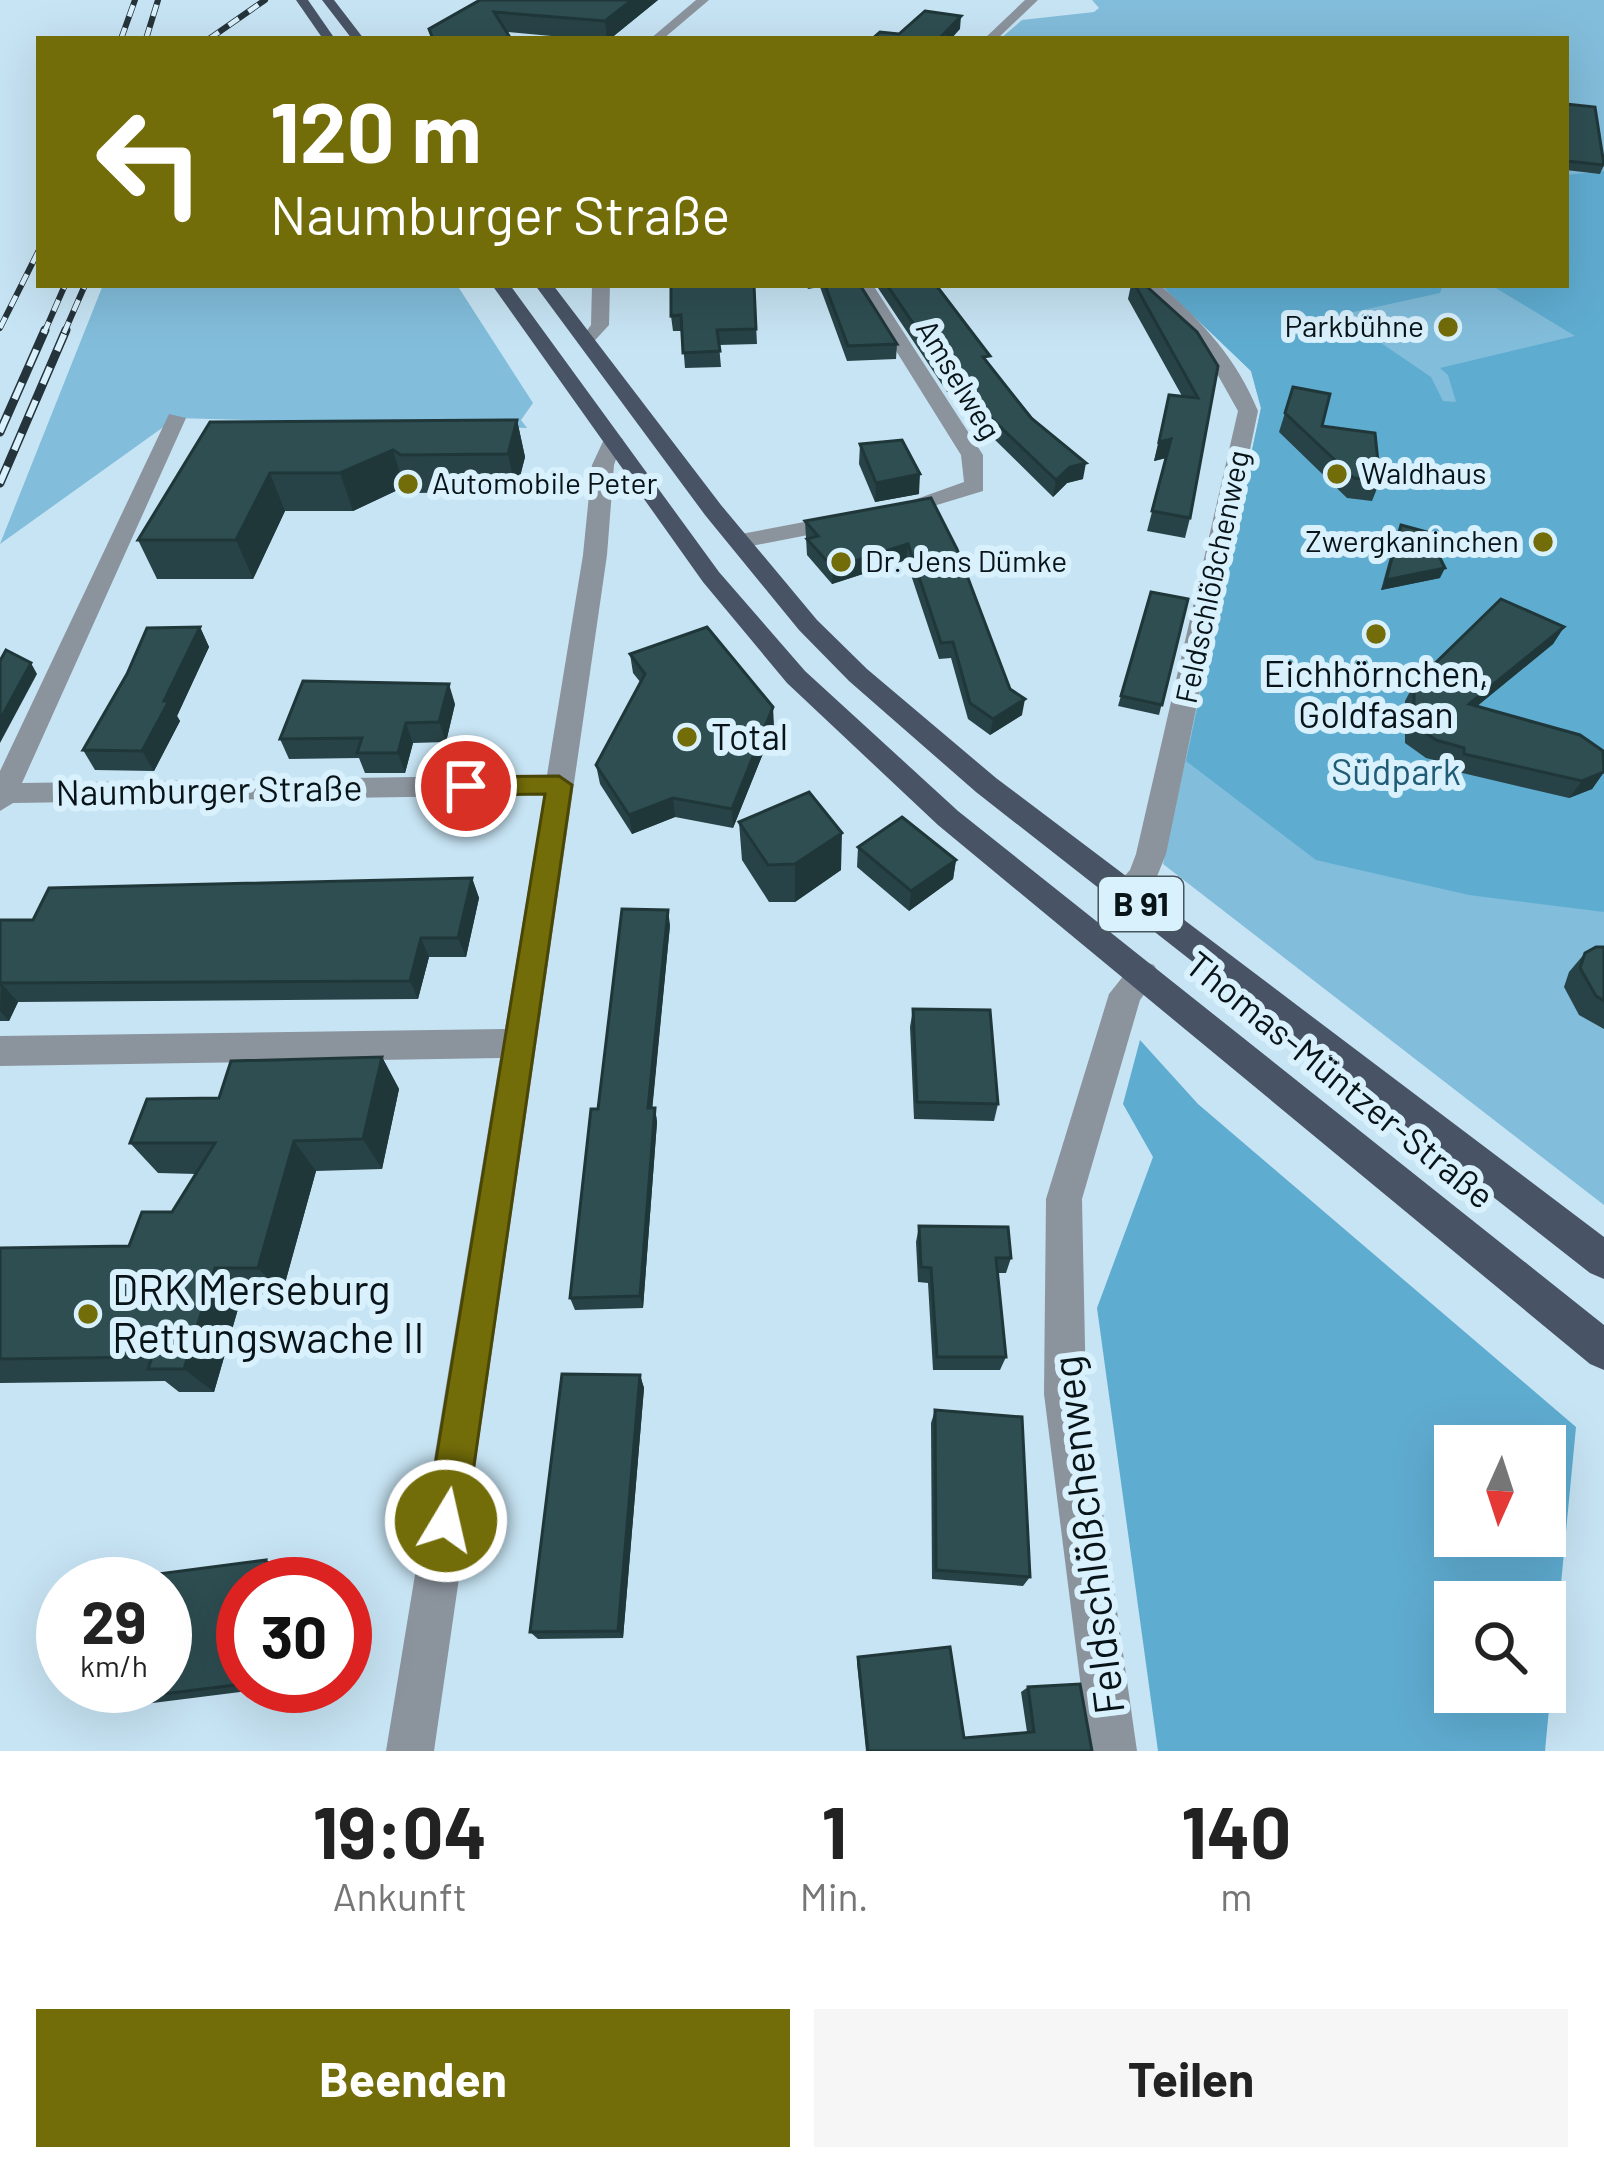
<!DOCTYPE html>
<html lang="de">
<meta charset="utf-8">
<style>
body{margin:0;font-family:Barlow,sans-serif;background:#f6f6f6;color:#222;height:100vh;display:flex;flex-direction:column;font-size:45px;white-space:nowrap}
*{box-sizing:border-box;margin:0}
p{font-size:39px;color:#767676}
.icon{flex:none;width:66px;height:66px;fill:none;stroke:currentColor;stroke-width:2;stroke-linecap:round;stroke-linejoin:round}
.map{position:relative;height:1751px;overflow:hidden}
.details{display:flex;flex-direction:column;background:#fff;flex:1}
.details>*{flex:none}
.top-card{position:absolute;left:36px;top:36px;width:1533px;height:252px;border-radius:0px;box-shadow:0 12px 48px #0002;background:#726c09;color:#fff;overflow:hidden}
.needle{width:78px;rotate:183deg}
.fabs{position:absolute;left:1434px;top:1425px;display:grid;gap:24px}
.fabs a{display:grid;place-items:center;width:132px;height:132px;border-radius:0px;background:#fff;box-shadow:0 12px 48px #0002;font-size:60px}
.speed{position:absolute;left:36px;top:1557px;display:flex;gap:24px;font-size:60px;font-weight:700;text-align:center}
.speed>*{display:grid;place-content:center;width:156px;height:156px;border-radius:50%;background:#fff;box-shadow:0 12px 48px #0002;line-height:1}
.speed small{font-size:30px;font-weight:400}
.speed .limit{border:18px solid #d22;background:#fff;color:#111}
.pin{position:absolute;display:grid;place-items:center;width:102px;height:102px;color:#fff;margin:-51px;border:6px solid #fff;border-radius:50%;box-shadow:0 3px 12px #0007}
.me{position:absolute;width:132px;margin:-66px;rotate:9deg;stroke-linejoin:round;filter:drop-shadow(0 0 9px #0008)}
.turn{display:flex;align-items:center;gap:42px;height:252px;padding:0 36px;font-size:54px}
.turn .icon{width:156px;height:156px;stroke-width:2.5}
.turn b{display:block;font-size:84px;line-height:102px}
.eta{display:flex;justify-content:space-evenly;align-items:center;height:204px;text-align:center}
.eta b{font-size:72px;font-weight:700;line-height:84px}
.action{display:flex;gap:24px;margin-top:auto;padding:24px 36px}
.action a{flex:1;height:138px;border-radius:0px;background:#726c09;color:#fff;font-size:48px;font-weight:700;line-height:138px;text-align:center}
.action a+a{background:#f6f6f6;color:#222}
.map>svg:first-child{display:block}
.green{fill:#82bddb}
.forest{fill:#5facd1;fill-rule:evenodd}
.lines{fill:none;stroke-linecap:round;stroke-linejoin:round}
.minor{fill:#8b939d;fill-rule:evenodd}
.tertiary{fill:#8b939d;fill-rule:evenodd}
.primary{fill:#485465;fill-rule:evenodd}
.rail-far1-casing{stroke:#25333a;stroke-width:6}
.rail-casing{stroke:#25333a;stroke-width:9}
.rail-far1{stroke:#d9f1fd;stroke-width:4.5;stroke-dasharray:12;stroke-linecap:butt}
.rail{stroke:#d9f1fd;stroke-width:6;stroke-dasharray:18;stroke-linecap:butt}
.wall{fill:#284347}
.shaded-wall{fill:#203739}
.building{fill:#2e4e52;stroke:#203739;stroke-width:3}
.route{fill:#726c09;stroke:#4a4606;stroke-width:3}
.poi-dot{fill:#726c09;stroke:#d9f1fd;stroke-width:4.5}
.labels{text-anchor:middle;stroke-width:12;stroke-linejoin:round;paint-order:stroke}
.far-poi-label{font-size:30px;fill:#091419;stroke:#d9f1fd;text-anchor:start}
.far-street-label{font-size:30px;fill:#091419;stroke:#d9f1fd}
.shield{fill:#d9f1fd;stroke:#47565d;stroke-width:3}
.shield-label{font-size:33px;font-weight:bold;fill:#091419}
.poi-label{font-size:36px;fill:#091419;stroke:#d9f1fd}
.park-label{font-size:36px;fill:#205c76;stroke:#d9f1fd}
.street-label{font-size:36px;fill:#091419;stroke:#d9f1fd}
.near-poi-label{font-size:42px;fill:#091419;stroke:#d9f1fd;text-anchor:start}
.near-street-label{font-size:42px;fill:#091419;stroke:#d9f1fd}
</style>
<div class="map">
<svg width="1604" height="1751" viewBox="0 0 1604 1751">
<rect width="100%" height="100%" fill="#c7e4f4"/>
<!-- green -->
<g class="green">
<polygon points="1092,0 1604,0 1604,1205 1163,864 1261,408 1251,371 1161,285 1566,285 1566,39 1000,39 1022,20 1094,12 1099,8"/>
<polygon points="103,285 457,285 533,403 521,420 527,428 176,418 0,544"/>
</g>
<!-- forest -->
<g class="forest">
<polygon points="1604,171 1604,912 1469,895 1316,860 1186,761 1261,408 1251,371 1161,285 1443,285 1440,293 1340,315 1431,377 1443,401 1456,402 1448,375 1440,368 1575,336 1491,285 1566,285 1566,175"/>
<path d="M1140,1040L1198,1104L1576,1427L1545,1751H1158L1097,1308L1153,1157L1123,1104ZM1455,1446H1545V1536H1455ZM1455,1602H1545V1692H1455Z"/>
</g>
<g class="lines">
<!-- minor -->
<g class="minor">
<polygon points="1025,0 1038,0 997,39 984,39"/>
<polygon points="855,285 873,285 983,455 983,491 894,518 883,511 964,482 961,455"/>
<path d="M1141,285H1160C1202,321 1237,359 1258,411L1166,854L1154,884L1125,904L1114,900L1110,892L1130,870L1136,854L1238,411L1201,345Z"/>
<polygon points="169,414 186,418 22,783 547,775 583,555 592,465 606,435 623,439 614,465 607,555 434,1751 386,1751 500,1058 0,1066 0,1036 505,1029 544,795 13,803 0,811 0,771"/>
<polygon points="841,515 849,517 849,527 741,548 730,541 741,534"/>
<polygon points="1143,961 1154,965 1159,974 1140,1000 1082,1199 1086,1394 1137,1751 1089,1751 1044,1394 1046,1199 1109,994 1132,965"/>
</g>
<!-- tertiary -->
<g class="tertiary">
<polygon points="696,0 709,0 663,39 650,39"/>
<polygon points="592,285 610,285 609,325 587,349 578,343 591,325"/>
</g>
<!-- primary -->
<g class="primary">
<polygon points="296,0 308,0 335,39 323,39"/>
<polygon points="322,0 334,0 364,39 352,39"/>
<polygon points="492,285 510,285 719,572 805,671 958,811 1604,1325 1604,1370 1590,1364 938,825 787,683 703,582"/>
<polygon points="535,285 553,285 721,505 817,620 867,669 996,778 1604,1237 1604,1279 1590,1273 976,792 849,681 799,630 705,515"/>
</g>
<!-- rail-far1 casing -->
<g class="rail-far1-casing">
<g id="rail-far1">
<polyline points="121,39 135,0"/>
<polyline points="146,39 158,0"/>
<polyline points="209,39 265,0"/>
<polyline points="0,328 39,250"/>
<polyline points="44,333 65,285"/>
<polyline points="64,333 85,285"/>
</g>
</g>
<!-- rail casing -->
<g class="rail-casing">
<g id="rail">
<polyline points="0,432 45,330"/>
<polyline points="0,483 66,330"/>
</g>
</g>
<!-- rail-far1 -->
<use href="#rail-far1" class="rail-far1"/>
<!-- rail -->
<use href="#rail" class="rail"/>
</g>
<!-- wall -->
<g class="wall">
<polygon points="480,0 658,0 610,39 584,39 507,32 511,39 431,39 429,29"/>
<polygon points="1566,104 1604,165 1600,174 1566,170"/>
<polygon points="754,285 757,344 719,345 721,367 685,368 682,331 673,331 671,316"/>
<polygon points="806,285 860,285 897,344 896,359 847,361 820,287 808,289"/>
<polygon points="876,285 936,285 989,364 1083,479 1067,483 1053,497 990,435 957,390 947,392"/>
<polygon points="1131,285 1145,285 1218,366 1190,518 1185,538 1147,531 1166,458 1154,461 1169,395 1182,396 1128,299"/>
<polygon points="1293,387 1322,426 1380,481 1372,501 1347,498 1279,432"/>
<polygon points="517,420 525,457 516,492 412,493 404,487 353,511 285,511 253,579 157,579 138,540 210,422"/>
<polygon points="860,444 919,494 875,502 859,464"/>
<polygon points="931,498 1022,715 990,735 968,719 951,658 939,659 906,560 832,584 807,555 805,521"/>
<polygon points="1401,525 1440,578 1381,590 1396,535"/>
<polygon points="1151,592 1188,599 1159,715 1118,706"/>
<polygon points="200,627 209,647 177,716 180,721 154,771 95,770 83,750"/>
<polygon points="1564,627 1553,644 1477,706 1604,772 1592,789 1569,798 1454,771 1454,765 1426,758 1405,743 1405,701 1414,684"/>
<polygon points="630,654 774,726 733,828 675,817 632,834 600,784 596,765 641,683 633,673"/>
<polygon points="455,704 446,742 413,743 405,773 365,773 359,758 289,759 280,739"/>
<polygon points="739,822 841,870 795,902 769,902 742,860"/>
<polygon points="858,847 956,860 953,879 909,911 857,867"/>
<polygon points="472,878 479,898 466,957 429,957 418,999 18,1002 9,1021 0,1021 0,920 33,920"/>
<polygon points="670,925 652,1108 655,1108 657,1122 643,1308 575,1310 570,1298 598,1109"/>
<polygon points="1604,947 1604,1029 1579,1015 1564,987 1569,972 1585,953"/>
<polygon points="913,1009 998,1104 994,1121 914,1119 910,1027"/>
<polygon points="382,1057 399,1089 382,1169 316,1171 282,1294 242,1295 214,1392 179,1392 165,1381 0,1383 0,1248 129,1246 172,1212 196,1174 158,1173 130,1143 219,1098"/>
<polygon points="919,1226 1011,1258 1006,1273 997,1273 1006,1357 1000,1370 933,1370 928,1283 918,1282 916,1242"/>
<polygon points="640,1375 644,1388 623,1638 538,1639 530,1632"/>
<polygon points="935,1410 1030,1577 1023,1586 932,1579 931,1423"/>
<polygon points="266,1560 282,1569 279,1584 243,1584 243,1686 264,1686 263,1689 121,1707 99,1702 103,1686 165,1686 165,1584 125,1584 127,1578"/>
<polygon points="858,1657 964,1738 1027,1732 1021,1692 1028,1687 1092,1751 866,1751 857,1663"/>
</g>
<!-- shaded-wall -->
<g class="shaded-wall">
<polygon points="632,0 658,0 610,39 607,39 605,21"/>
<polygon points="961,16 960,29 951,39 941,39"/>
<polygon points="959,374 957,390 947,392 949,376"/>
<polygon points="517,420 525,457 516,492 508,454"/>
<polygon points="1171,439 1166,458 1154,461 1159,442"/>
<polygon points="393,450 404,487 353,511 340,473"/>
<polygon points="1086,463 1083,479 1067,483 1053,497 1056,480 1070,467"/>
<polygon points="270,473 285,511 253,579 236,540"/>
<polygon points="920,474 919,494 875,502 876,483"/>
<polygon points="908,544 906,560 832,584 833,568"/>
<polygon points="1445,568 1440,578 1381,590 1386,580"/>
<polygon points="200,627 209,647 177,716 180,721 154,771 142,751"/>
<polygon points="1564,627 1553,644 1459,721 1469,704"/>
<polygon points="31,663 37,674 0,743 0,720"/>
<polygon points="449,684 455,704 446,742 439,722"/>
<polygon points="1025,699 1022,715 990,735 993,719"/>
<polygon points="773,707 774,726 733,828 732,809"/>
<polygon points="406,723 413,743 405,773 398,753"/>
<polygon points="1604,772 1592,789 1569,798 1582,781"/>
<polygon points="673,798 675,817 632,834 629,815"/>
<polygon points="842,833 841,870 795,902 795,864"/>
<polygon points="956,860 953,879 909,911 911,891"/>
<polygon points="472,878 479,898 466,957 458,938"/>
<polygon points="668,910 670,925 651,1122 648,1108"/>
<polygon points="421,938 429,957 418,999 410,981"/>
<polygon points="1,983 18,1002 9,1021 0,1011"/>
<polygon points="382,1057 399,1089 382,1169 363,1139"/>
<polygon points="655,1108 657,1122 643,1308 640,1296"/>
<polygon points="294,1141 316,1171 282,1294 258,1268"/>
<polygon points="215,1268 242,1295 214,1392 184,1369"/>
<polygon points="640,1375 644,1388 623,1638 618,1631"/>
<polygon points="266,1560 282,1569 279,1584 262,1584"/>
</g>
<!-- building -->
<g class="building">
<polygon points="480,0 632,0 605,21 494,12 511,39 433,39 429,29"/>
<polygon points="925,11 961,16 941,37 946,39 872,39 880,32 899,34"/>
<polygon points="1566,104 1595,107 1604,165 1566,161"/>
<polygon points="671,285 754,285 756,329 717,330 720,351 683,353 681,315 671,316"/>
<polygon points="825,285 860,285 897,344 848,346"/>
<polygon points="887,285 936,285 990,356 983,357 1031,418 1086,463 1070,467 1056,480 992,419 959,374 949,376"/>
<polygon points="1135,285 1145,285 1197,332 1218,366 1190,518 1152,511 1171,439 1159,442 1169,395 1198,398"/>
<polygon points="1293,387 1330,394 1322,426 1375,433 1380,481 1354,478 1285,413"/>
<polygon points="517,420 508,454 401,455 393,450 340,473 270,473 236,540 138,540 210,422"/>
<polygon points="902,440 920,474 876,483 860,444"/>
<polygon points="931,498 957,549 1010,689 1025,699 993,719 970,703 953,642 941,643 908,544 833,568 807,539 818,536 805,521"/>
<polygon points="1401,525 1427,532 1445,568 1386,580"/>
<polygon points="1151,592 1188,599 1162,705 1121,696"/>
<polygon points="1501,599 1564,627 1469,704 1580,735 1603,751 1604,772 1582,781 1464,754 1464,748 1436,740 1414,725 1414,684"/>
<polygon points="200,627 164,701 169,701 142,751 83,750 127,674 147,628"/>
<polygon points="707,627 773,707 732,809 673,798 629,815 596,765 645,674 630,654"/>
<polygon points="6,650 31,663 0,720 0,661"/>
<polygon points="303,681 449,684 439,722 406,723 398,753 357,753 362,738 280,739"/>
<polygon points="809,792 842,833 795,864 768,865 739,822"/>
<polygon points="902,817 956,860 911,891 858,847"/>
<polygon points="472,878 458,938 421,938 410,981 1,983 0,986 0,920 33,920 49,888"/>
<polygon points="622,909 668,910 648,1108 655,1108 640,1296 570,1298 591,1109 598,1109"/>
<polygon points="1596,947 1604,947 1604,1001 1596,996 1580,968 1585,953"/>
<polygon points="913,1009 990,1010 998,1104 917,1102"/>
<polygon points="382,1057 363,1139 294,1141 258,1268 215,1268 184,1369 148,1369 152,1357 0,1359 0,1248 129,1246 142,1212 172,1212 215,1143 130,1143 147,1099 219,1098 231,1061"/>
<polygon points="919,1226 1008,1227 1011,1258 996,1258 1006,1357 937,1357 931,1268 921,1267"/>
<polygon points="562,1374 640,1375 618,1631 530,1632"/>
<polygon points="935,1410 1022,1417 1030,1577 936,1570"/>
<polygon points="266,1560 262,1584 243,1584 243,1684 99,1702 103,1686 165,1686 165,1584 125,1584 127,1578"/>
<polygon points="950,1647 964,1738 1034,1732 1028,1687 1080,1684 1092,1751 868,1751 858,1657"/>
</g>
<!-- route -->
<polygon class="route" points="559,776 572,785 466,1521 460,1535 446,1541 432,1535 426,1521 545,794 466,795 453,786 466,777"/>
<!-- markers -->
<g class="poi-dot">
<circle cx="1448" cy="327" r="12"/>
<circle cx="1337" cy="474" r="12"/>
<circle cx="408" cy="484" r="12"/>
<circle cx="1543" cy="542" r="12"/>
<circle cx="841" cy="562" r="12"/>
<circle cx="1376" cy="634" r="12"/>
<circle cx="687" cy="737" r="12"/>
<circle cx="88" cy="1314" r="12"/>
</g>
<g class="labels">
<!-- far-poi labels -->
<g class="far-poi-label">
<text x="1424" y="337" text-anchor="end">Parkbühne</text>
<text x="1361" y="484">Waldhaus</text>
<text x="432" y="494">Automobile Peter</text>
<text x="1519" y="552" text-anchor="end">Zwergkaninchen</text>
<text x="865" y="572">Dr. Jens Dümke</text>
</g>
<!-- far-street labels -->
<g class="far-street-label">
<text transform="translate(958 380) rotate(59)" y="10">Amselweg</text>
<text transform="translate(1213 577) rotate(-78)" y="10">Feldschlößchenweg</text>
</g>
<!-- shield labels -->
<rect class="shield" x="1099" y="877" width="84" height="54" rx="9"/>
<g class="shield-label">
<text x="1141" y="916">B 91</text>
</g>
<!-- poi labels -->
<g class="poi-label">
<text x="1376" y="687">Eichhörnchen,<tspan x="1376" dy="41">Goldfasan</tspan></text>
<text x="711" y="750" text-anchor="start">Total</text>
</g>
<!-- park labels -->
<g class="park-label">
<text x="1396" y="785">Südpark</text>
</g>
<!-- street labels -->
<g class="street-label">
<text transform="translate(209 790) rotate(-1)" y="13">Naumburger Straße</text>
<text transform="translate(1340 1080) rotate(39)" y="13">Thomas-Müntzer-Straße</text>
</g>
<!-- near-poi labels -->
<g class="near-poi-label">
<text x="112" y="1305">DRK Merseburg<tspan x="112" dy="48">Rettungswache II</tspan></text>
</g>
<!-- near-street labels -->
<g class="near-street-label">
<text transform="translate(1088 1535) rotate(-97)" y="15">Feldschlößchenweg</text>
</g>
</g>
</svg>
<div class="fabs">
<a><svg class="needle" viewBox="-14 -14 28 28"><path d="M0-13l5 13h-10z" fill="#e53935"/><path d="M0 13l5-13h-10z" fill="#767676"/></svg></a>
<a><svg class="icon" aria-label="search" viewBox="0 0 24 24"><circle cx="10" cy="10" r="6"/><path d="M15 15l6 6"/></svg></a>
</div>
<div class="speed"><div>29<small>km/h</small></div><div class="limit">30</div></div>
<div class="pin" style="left:466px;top:786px;background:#d93025"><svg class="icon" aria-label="arrive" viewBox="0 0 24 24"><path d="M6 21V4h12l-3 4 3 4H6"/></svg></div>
<svg class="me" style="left:446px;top:1521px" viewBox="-20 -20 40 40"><circle r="17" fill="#726c09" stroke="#fff" stroke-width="3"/><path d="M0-11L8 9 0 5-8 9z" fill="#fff"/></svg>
<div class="top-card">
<div class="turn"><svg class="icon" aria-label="left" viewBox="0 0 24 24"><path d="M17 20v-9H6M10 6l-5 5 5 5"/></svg><div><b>120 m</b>Naumburger Straße</div></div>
</div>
</div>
<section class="details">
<div class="eta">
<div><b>19:04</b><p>Ankunft</p></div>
<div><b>1</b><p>Min.</p></div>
<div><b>140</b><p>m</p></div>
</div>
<div class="action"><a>Beenden</a><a>Teilen</a></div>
</section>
